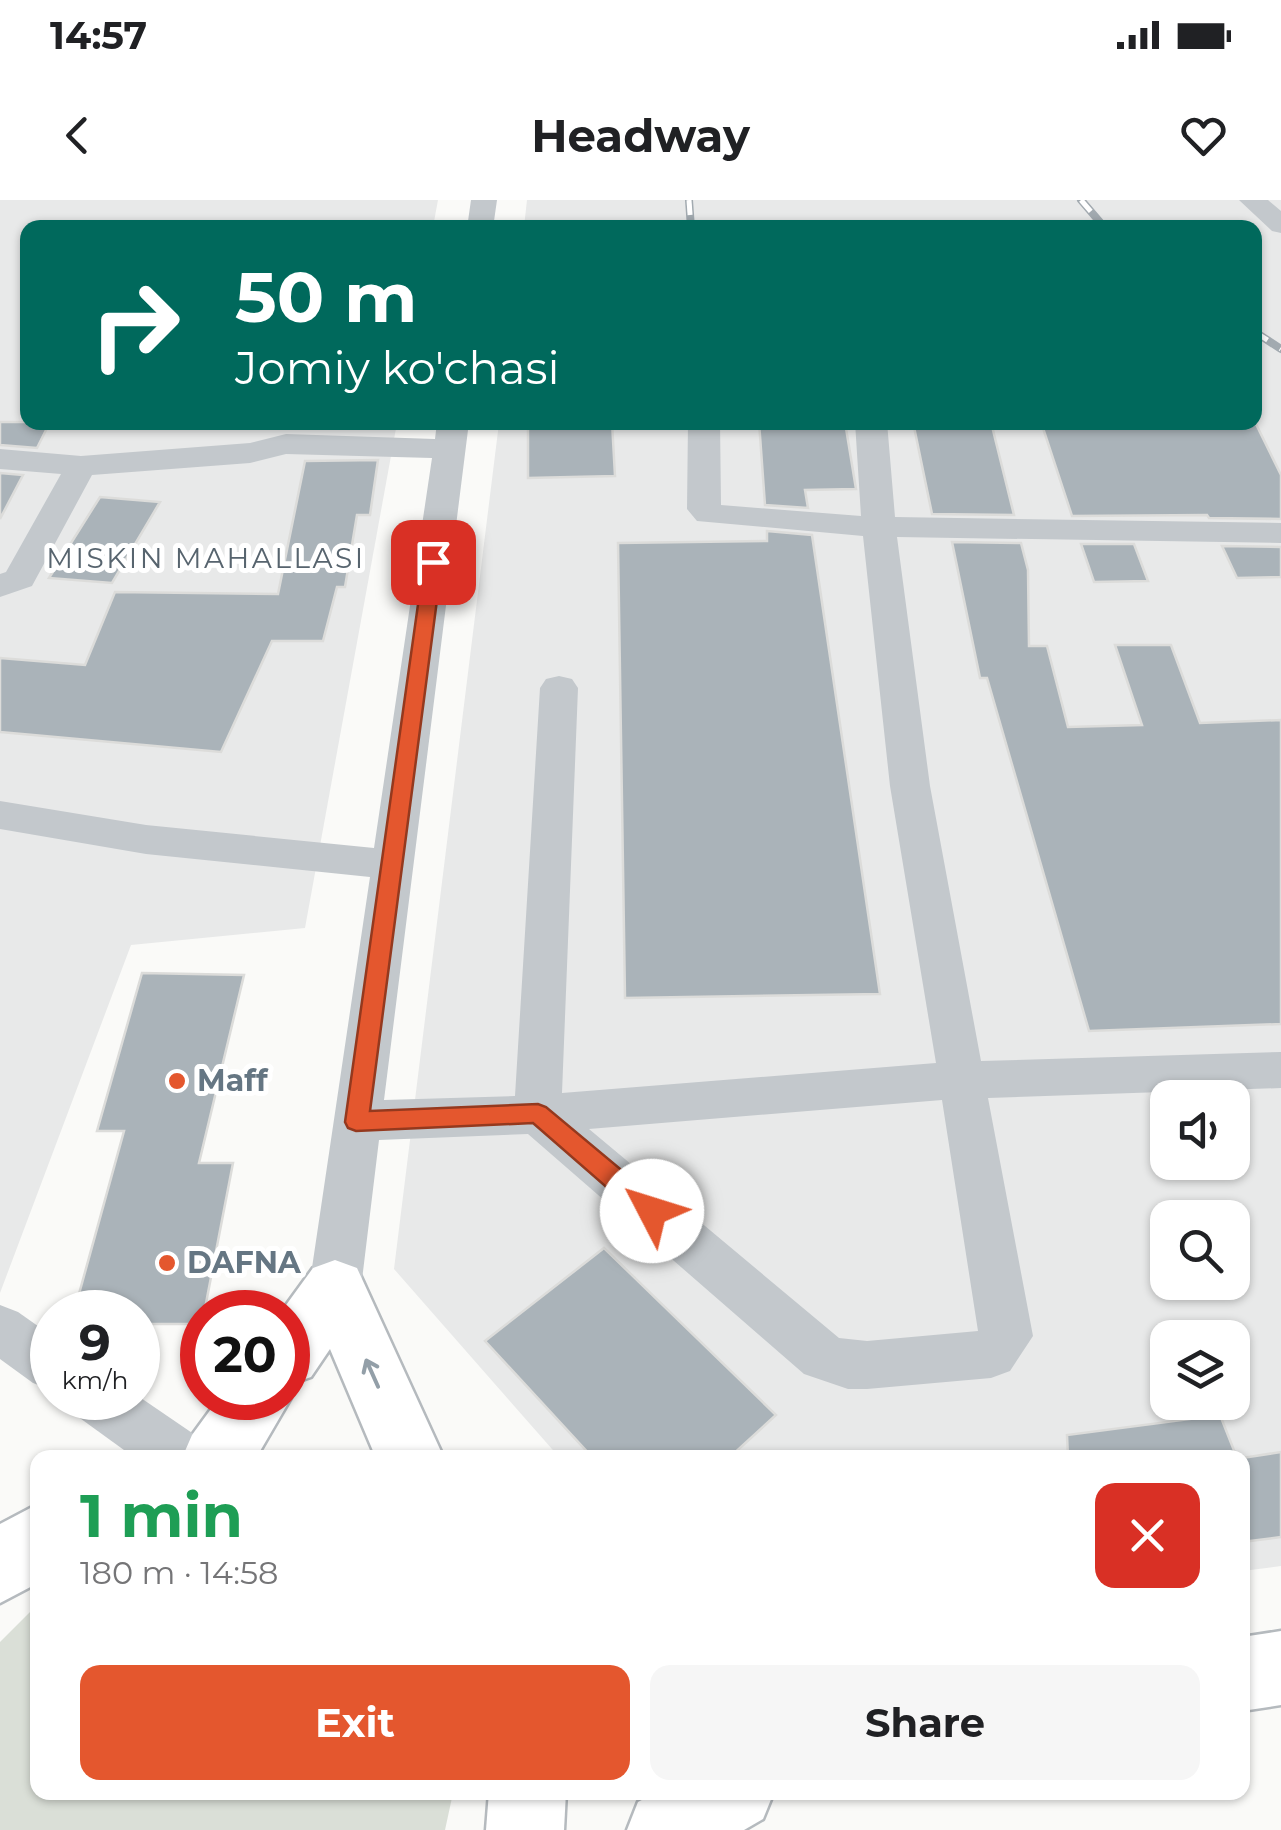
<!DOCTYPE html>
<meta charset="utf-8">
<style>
body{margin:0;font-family:Montserrat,sans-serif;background:#f6f6f6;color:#202124;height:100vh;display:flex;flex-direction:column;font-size:38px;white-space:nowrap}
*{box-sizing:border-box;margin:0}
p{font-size:32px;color:#757577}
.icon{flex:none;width:55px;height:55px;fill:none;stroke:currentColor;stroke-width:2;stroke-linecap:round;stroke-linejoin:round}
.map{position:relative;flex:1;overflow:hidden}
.sheet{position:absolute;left:30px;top:1250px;width:1220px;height:350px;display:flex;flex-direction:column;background:#fff;border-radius:20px;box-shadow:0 2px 8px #0004}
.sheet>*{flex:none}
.hud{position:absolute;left:20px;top:20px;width:1242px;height:210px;border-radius:20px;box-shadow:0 2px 8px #0004;background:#00695c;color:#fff;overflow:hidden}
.tools{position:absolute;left:1150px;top:880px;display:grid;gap:20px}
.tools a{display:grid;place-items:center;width:100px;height:100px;border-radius:20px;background:#fff;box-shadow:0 2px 8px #0004;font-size:50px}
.speed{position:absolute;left:30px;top:1090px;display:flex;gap:20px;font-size:50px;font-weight:700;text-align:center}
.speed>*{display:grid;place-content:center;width:130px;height:130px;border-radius:50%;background:#fff;box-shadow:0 2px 8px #0004;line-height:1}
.speed small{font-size:25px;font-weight:400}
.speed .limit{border:15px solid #d22;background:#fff;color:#111}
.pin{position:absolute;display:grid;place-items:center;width:85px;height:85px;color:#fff;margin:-42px;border-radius:20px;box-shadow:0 5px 15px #0006}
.me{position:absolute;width:110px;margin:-55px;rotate:310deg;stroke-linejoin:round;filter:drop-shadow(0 0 8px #0008)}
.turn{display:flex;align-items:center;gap:35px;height:210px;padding:0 50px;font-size:45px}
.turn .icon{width:130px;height:130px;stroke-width:2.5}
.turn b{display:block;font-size:70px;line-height:85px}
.round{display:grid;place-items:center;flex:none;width:105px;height:105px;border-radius:20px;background:#f6f6f6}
.head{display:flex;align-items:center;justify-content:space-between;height:170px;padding:0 50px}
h1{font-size:60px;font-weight:700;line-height:75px;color:#1e9e55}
.button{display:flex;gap:20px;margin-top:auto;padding:20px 50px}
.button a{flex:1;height:115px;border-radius:20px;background:#e4572e;color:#fff;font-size:40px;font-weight:700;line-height:115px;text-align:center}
.button a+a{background:#f6f6f6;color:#202124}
.status{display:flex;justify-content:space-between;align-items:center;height:70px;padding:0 50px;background:#fff;direction:ltr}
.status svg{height:28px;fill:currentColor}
header{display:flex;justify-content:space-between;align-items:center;height:130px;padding:0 50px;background:#fff;font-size:45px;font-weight:700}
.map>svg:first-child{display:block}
.built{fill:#e8e9e9;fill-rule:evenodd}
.green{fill:#dadfd7}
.building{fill:#aab3b9;stroke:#dcdcda;stroke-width:2.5}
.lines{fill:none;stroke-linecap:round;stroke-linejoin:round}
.major-casing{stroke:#b5babe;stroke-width:5}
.minor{fill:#c3c8cc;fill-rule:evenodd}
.major{fill:#fff;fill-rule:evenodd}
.rail-casing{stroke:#a2aab0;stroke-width:8}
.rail{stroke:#fff;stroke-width:5;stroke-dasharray:15;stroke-linecap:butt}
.oneway{stroke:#939fa8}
.route{fill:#e4572e;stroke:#94391e;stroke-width:2.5}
.poi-dot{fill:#e4572e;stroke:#fff;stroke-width:4}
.labels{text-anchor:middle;stroke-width:10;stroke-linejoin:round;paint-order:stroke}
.far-neighbourhood-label{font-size:28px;letter-spacing:2.5px;fill:#57646e;stroke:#fff}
.poi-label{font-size:30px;font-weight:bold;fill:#657683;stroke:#fff;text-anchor:start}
</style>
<div class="status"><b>14:57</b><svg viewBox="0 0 49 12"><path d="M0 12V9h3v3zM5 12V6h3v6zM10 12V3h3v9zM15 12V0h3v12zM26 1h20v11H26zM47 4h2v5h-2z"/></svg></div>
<header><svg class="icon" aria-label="back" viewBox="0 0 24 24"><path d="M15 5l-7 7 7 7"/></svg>Headway<svg class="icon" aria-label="heart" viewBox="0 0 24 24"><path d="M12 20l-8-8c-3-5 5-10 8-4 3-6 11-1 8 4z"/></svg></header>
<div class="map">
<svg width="1281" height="1630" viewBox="0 0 1281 1630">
<rect width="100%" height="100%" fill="#fafaf8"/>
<!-- built -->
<g class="built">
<polygon points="0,0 438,0 433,27 28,28 28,222 397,223 305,728 131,745 0,1093"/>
<path d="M527,0H1281V1366L1243,1371L1242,1258L559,1257L394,1069L499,223L1255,222V28L524,27ZM1168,898H1232V962H1168ZM1168,1018H1232V1082H1168ZM1168,1138H1232V1202H1168Z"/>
</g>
<!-- green -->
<polygon class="green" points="37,1405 38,1592 453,1593 445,1630 0,1630 0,1442"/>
<!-- building -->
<g class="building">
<polygon points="0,222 50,222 37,248 0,245"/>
<polygon points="528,222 612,222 615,276 528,278"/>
<polygon points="759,222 845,222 856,289 805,290 808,308 765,305"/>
<polygon points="913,222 991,222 1014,315 932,314"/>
<polygon points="1041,222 1255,222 1281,275 1281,319 1209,318 1207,315 1072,316"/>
<polygon points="378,260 370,315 357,315 345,387 337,387 323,441 272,441 221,552 0,532 0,458 85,465 115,392 278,394 305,261"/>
<polygon points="0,273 23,275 0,319"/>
<polygon points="100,297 160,302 112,383 49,378"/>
<polygon points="767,331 812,335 880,794 625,798 618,343 767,341"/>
<polygon points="952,342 1021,343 1028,370 1029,446 1047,446 1068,527 1142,525 1115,445 1171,445 1200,523 1281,520 1281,824 1089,831 987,478 980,478"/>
<polygon points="1081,344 1134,344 1148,381 1094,382"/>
<polygon points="1222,346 1281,347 1281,377 1237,378"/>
<polygon points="142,773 244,775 199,963 233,963 202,1124 138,1124 138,1112 74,1112 124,931 97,931"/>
<polygon points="604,1048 776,1215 729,1258 593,1258 485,1141"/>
<polygon points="1220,1215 1237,1258 1068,1258 1067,1235"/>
<polygon points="1281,1252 1281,1337 1242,1342 1242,1258"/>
</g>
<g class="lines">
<!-- major casing -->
<g class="major-casing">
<g id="major">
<polygon points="335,1060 357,1068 444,1258 376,1258 330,1149 311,1177 288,1185 288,1112 281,1112 313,1068"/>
<polygon points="288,1190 291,1198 256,1258 182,1258 192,1235 219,1198 288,1198"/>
<polygon points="38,1304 38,1383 0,1403 0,1324"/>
<polygon points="1281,1431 1281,1505 1242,1511 1242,1437"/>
<polygon points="489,1592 566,1592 564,1630 486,1630"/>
<polygon points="657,1592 774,1592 763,1619 744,1630 627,1630 638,1602"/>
</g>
</g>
<!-- minor -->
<g class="minor">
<polygon points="471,0 497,0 493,28 467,28"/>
<polygon points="1239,0 1268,0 1281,11 1281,33 1272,31"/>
<path d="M437,222H469L384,900L515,896L540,488L546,479L559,476L572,479L578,488L562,893L936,863L890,586L863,336L697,321L687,309L688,222H720L721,305L861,316L855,222H887L895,317L1281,323V343L897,337L930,586L981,861L1281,852V888L988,898L1033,1136L1010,1171L991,1178L867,1189H848L804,1174L528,934L379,940L361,1088L353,1104L335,1111L317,1104L309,1088L370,677L146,654L0,629V601L146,625L374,648L432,258L286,254L250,263L92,275L32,386L0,397V374L6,372L61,274L0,269V249L81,256L250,243L286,234L435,239ZM942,900L978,1131L867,1141L839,1138L589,929Z"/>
<polygon points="0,1105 18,1112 52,1136 52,1190 33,1183 0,1159"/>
<polygon points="138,1196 201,1239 208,1258 135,1258 77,1216 69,1198"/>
</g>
<!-- major -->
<use href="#major" class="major"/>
<!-- rail casing -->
<g class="rail-casing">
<g id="rail">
<polyline points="689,0 691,28"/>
<polyline points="1081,0 1105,28"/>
<polyline points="1255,132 1281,149"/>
</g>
</g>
<!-- rail -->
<use href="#rail" class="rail"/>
</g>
<!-- one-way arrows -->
<defs><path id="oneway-shaft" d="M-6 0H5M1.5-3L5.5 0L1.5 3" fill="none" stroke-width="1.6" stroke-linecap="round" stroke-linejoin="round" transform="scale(2.5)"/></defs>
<use class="oneway" href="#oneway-shaft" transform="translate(372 1173) rotate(-114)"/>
<!-- route -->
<polygon class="route" points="433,357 442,362 370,911 538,904 546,907 661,1003 665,1011 661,1019 652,1022 643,1019 533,923 356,931 348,928 345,922 424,362"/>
<!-- markers -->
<g class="poi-dot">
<circle cx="177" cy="881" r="10"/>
<circle cx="167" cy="1063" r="10"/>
</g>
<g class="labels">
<!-- far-neighbourhood labels -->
<g class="far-neighbourhood-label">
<text x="206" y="368">MISKIN MAHALLASI</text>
</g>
<!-- poi labels -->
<g class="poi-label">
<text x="197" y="891">Maff</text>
<text x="187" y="1073">DAFNA</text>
</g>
</g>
</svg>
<div class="tools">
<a><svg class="icon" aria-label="sound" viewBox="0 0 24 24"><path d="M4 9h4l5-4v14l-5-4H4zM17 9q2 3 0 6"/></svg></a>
<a><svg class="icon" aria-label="search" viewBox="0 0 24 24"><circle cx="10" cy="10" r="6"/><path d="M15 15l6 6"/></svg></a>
<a><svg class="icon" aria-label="layers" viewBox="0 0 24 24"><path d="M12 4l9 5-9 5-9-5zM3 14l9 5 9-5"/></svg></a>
</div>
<div class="speed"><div>9<small>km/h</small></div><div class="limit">20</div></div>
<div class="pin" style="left:433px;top:362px;background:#d93025"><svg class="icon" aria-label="arrive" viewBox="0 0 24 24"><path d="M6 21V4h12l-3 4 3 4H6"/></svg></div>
<svg class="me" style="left:652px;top:1011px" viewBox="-20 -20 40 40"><circle r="19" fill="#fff"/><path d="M0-13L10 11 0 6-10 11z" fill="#e4572e"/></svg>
<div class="hud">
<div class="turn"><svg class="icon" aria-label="right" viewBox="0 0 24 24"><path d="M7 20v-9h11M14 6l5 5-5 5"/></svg><div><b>50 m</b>Jomiy ko'chasi</div></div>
</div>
<section class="sheet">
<div class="head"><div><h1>1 min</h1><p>180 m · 14:58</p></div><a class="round" style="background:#d93025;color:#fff"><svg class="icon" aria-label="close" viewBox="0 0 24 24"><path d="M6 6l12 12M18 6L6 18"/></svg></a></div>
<div class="button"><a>Exit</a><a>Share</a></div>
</section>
</div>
